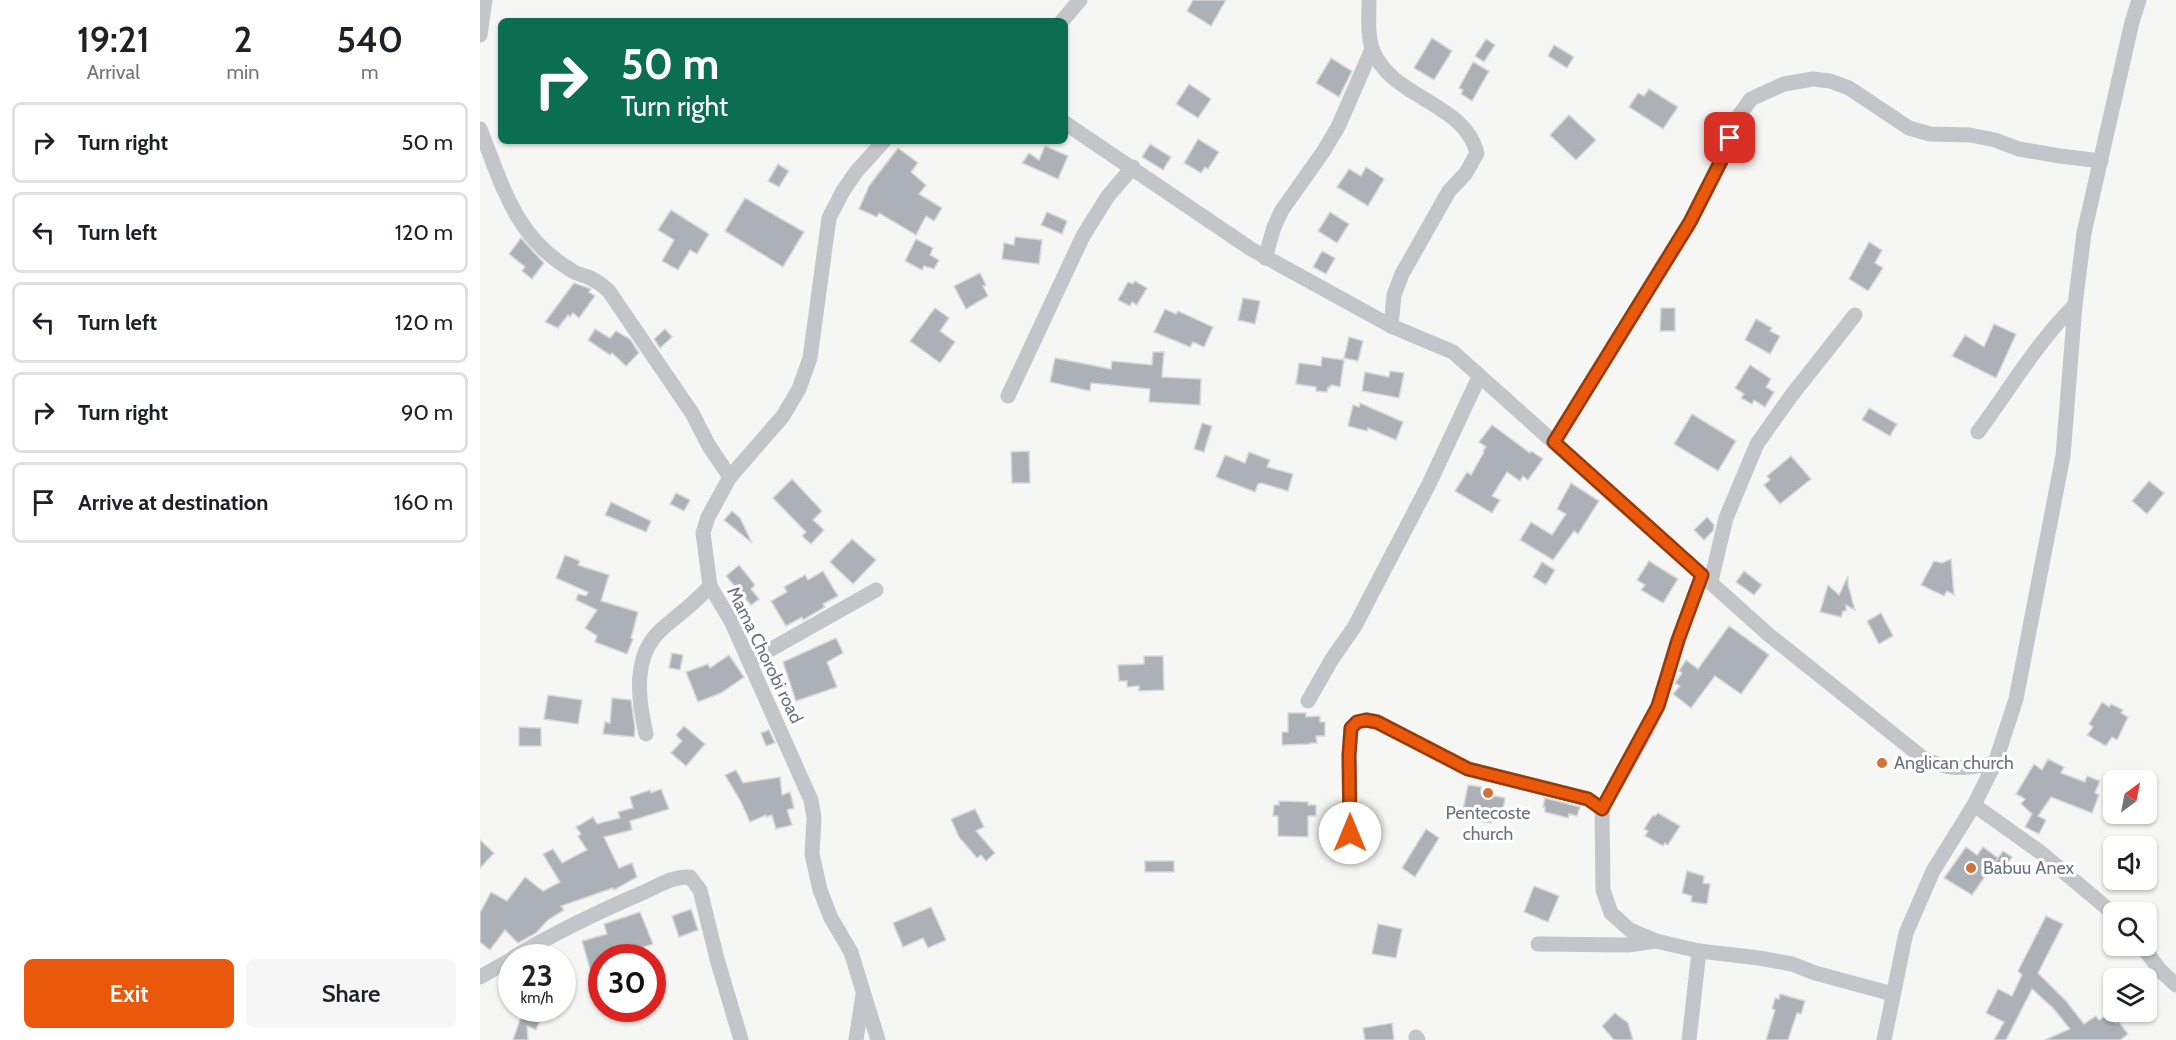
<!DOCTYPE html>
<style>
body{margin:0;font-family:Cabin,sans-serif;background:#f6f6f6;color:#202124;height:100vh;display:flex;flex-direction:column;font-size:22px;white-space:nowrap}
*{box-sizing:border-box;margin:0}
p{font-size:20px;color:#757577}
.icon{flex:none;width:33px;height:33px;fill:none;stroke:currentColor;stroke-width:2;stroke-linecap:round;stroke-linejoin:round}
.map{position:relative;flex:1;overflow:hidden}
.drawer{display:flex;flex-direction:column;background:#fff;width:480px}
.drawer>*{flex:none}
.banner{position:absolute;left:18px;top:18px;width:570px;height:126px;border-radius:9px;box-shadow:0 2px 4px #0004;background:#0b6e4f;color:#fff;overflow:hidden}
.needle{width:39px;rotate:32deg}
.fabs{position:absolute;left:1623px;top:770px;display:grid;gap:12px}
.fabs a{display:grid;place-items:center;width:54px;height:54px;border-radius:9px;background:#fff;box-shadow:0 2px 4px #0004;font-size:30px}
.speed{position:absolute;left:18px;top:944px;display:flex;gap:12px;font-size:30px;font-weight:700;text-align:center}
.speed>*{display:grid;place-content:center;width:78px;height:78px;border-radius:50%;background:#fff;box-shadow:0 2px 4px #0004;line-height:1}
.speed small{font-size:15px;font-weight:400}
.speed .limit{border:9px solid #d22;background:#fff;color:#111}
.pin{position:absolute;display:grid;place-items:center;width:51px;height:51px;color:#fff;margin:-26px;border-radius:12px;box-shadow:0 3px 9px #0006}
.me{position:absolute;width:66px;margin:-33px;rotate:0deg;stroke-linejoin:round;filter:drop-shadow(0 0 4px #0008)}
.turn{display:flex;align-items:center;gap:21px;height:126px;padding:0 24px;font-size:27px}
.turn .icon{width:78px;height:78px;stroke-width:2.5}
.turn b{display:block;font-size:42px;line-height:51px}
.eta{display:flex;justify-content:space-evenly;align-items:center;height:102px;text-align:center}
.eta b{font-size:36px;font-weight:600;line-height:42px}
.primary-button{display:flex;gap:12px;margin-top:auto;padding:12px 24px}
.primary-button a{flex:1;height:69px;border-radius:9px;background:#ea580c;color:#fff;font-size:24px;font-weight:600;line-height:69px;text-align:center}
.primary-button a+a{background:#f6f6f6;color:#202124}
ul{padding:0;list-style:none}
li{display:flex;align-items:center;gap:18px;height:81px;margin:0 12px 9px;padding:0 12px;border:3px solid #e0e0e0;border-radius:9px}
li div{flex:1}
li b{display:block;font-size:22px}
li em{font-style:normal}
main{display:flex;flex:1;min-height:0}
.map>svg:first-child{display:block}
.building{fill:#acb0b7;stroke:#d8d8d6;stroke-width:1.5}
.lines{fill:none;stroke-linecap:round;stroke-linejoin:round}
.minor{stroke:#c3c5c9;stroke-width:15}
.route-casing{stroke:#983908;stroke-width:15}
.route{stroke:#ea580c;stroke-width:10}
.poi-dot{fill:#d27239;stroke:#fff;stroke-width:2}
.labels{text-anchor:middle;stroke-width:6;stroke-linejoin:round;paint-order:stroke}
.street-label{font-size:18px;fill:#697382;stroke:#fff}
.poi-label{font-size:18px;fill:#697382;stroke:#fff;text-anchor:start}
</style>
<main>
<section class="drawer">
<div class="eta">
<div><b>19:21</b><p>Arrival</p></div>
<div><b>2</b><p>min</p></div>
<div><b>540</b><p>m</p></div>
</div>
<ul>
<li><svg class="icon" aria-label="right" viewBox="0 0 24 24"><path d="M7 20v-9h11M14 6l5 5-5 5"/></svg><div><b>Turn right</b></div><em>50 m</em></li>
<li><svg class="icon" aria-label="left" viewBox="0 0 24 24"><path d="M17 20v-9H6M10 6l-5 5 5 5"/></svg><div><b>Turn left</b></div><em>120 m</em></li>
<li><svg class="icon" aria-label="left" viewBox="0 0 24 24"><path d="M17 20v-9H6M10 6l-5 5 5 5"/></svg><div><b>Turn left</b></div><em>120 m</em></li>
<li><svg class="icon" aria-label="right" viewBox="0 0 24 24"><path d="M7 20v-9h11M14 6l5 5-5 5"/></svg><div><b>Turn right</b></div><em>90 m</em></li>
<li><svg class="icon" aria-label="arrive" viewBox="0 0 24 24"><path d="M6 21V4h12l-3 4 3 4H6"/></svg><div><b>Arrive at destination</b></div><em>160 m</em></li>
</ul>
<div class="primary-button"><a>Exit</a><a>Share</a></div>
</section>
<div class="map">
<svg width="1696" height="1040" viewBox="0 0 1696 1040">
<rect width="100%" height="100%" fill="#f6f7f4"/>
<!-- building -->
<g class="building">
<polygon points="713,0 746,0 731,26 707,11"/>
<polygon points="952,38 972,51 954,80 934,68"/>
<polygon points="1006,39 1015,45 1004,62 995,56"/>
<polygon points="1074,45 1094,57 1087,68 1068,56"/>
<polygon points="851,58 872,71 859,97 836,83"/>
<polygon points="993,62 1009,71 992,101 981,94 983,90 979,88"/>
<polygon points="709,84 731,99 718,118 696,104"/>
<polygon points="1169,89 1198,107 1183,129 1149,107 1158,93 1164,96"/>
<polygon points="1089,115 1116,140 1096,160 1070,135"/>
<polygon points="718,139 739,152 728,169 725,167 721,173 704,163"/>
<polygon points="670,144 691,157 683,170 662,157"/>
<polygon points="565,146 588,156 578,179 542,163 549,153 559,160"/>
<polygon points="418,148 438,163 431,172 446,185 439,194 462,208 454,221 446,216 436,235 399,213 397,217 379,209 389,186"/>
<polygon points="298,164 309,171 299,187 288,181"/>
<polygon points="886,167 904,179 888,206 857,187 869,169 881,176"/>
<polygon points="265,198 324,232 303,267 245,231"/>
<polygon points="191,210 229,234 217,254 210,250 198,270 182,261 194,240 178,230"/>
<polygon points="567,212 587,221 582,234 561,225"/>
<polygon points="850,212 869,224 857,243 838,231"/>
<polygon points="535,237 562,240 559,264 522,259 524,243 534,245"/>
<polygon points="41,238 64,263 52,279 42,271 45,267 29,254"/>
<polygon points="436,239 453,248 450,255 459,260 454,269 444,266 442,270 425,261"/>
<polygon points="1389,242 1402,250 1395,263 1403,268 1388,291 1369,279"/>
<polygon points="842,251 855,258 846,274 833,267"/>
<polygon points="500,273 506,285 503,286 508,296 486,309 474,286"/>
<polygon points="655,281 667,288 657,305 652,302 650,306 638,300 648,282 653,284"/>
<polygon points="94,283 111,289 109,292 115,296 99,318 93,313 90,317 88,315 78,328 65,322"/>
<polygon points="763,298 780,301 775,324 758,320"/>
<polygon points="455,308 469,318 460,331 475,342 460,363 430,341"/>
<polygon points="1181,308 1195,308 1195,331 1180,331"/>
<polygon points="685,309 696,314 698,311 733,327 724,347 713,342 710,347 674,332"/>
<polygon points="1276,319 1292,328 1290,331 1300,336 1290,354 1265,340"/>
<polygon points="1514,324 1536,334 1516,378 1472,356 1485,335 1504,347"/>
<polygon points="115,329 130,338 136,331 150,339 159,353 146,366 132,353 130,355 108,340"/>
<polygon points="185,329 192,337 180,348 174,339"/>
<polygon points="869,337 883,341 878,361 864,358"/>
<polygon points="673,352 684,352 682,377 721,379 720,405 669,402 670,389 611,383 610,391 570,382 575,358 631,369 632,361 672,365"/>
<polygon points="842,357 864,360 860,387 851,385 850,388 848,387 847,392 836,391 836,387 816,384 819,363 841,366"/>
<polygon points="1270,365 1291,379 1286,387 1294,392 1285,407 1274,400 1272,404 1261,398 1264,394 1255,388"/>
<polygon points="910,371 924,373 919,398 882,391 885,372 909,377"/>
<polygon points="880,403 923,422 916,440 888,428 887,431 868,426 873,405 879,407"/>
<polygon points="1389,408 1417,424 1410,436 1382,420"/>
<polygon points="1212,414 1256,441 1238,471 1194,444"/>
<polygon points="722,423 732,426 724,452 714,449"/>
<polygon points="1012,425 1050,453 1051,451 1063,459 1048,480 1043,476 1040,481 1027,472 1012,496 1020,500 1012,513 975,491 987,472 991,475 1004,452 1003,451 1006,447 999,442"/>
<polygon points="549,451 550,483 532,483 531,452"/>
<polygon points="769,452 790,460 787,467 813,474 808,491 781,483 778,484 775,492 736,477 745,455 765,463"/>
<polygon points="1311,456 1331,479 1300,504 1284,485 1290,480 1287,476"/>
<polygon points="312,479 342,511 333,520 344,530 331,544 322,536 326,532 293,498"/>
<polygon points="1669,481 1684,493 1667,514 1652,501"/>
<polygon points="1091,483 1119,501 1098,534 1094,531 1073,560 1040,540 1051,522 1072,535 1086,514 1077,509"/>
<polygon points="196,493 210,500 204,511 190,504"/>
<polygon points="131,502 171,521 166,532 125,515"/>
<polygon points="252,511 260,518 272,543 244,520"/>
<polygon points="1227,517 1234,525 1233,531 1224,540 1214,530"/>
<polygon points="372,539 396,560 373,584 350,562"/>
<polygon points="85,555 100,561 98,565 129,575 121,601 158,612 151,638 153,639 147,654 115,642 117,636 105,628 117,610 96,600 98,594 106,596 108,592 76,578"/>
<polygon points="1471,559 1474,595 1467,591 1464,596 1441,585 1454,561 1462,563"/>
<polygon points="1169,561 1198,579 1183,603 1161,590 1165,585 1157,580"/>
<polygon points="1062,562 1075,570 1066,585 1053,577"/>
<polygon points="259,565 275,585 271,589 279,599 271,605 246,576"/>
<polygon points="343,571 358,596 343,604 345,607 323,620 322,617 306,626 291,601 307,592 304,587 325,575 328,580"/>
<polygon points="1264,571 1282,585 1274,595 1256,582"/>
<polygon points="1368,576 1368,585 1375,610 1366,605 1366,611 1363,611 1361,617 1340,612 1348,585 1359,595"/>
<polygon points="1401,613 1413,636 1399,644 1387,621"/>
<polygon points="1249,626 1289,655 1261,694 1235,676 1211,708 1193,694 1200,686 1195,683 1202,673 1199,671 1206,660 1218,669"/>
<polygon points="356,638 363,653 347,662 357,687 316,701 303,662"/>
<polygon points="192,653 203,655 200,670 189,668"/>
<polygon points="249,655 264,677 241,693 218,702 206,672 228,664 230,668"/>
<polygon points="664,656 683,656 684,690 659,691 659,686 647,687 647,681 639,681 638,665 664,664"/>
<polygon points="68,695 102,700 98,724 64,719"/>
<polygon points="132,698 151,700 155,729 154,737 123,734 125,722 130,723"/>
<polygon points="1622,702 1629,707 1631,704 1643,710 1641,713 1648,717 1637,740 1632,737 1626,746 1607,735 1613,727 1609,724"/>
<polygon points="808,713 826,713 826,717 840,716 840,722 845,722 845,736 836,736 837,743 830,743 830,744 802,745 802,732 808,732"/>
<polygon points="204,726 225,744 206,766 191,753 202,741 196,735"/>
<polygon points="39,727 61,728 61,746 39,746"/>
<polygon points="289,730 295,743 286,746 281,733"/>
<polygon points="1568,759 1584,767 1581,773 1605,782 1607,776 1620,781 1615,793 1619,795 1612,813 1571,797 1558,816 1566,820 1559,834 1545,827 1552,814 1541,804 1545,799 1536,794 1554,764 1562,770"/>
<polygon points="256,770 263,783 300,777 302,795 310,792 314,808 307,810 312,825 296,829 292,815 286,817 286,815 270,822 260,800 245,775"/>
<polygon points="988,785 1001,787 1001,793 1025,798 1023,810 1014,808 1011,823 992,820 993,816 982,814"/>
<polygon points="181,789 189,809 150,821 152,830 124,837 139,868 152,863 157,877 134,890 133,888 81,906 84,910 68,920 56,933 38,943 25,930 10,950 0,942 0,913 11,892 27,901 45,877 63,891 80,882 63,854 73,849 82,863 107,850 98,836 101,834 96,827 113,817 117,824 140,818 138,812 153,808 150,797 170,790 171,793"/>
<polygon points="1065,798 1100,807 1097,816 1089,814 1088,818 1065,812 1065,807 1063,807"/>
<polygon points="799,801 828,802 828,805 836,805 836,816 828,816 828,837 798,836 798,816 793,816 794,805 799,805"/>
<polygon points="495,809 504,827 496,831 515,853 506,861 501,855 497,858 479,837 471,819"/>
<polygon points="1178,813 1200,826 1188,845 1185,843 1183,846 1165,836 1168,831 1164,829 1173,815 1175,816"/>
<polygon points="946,829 959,838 935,877 922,868"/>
<polygon points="0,840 14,853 0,868"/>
<polygon points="1486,847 1497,855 1503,847 1518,858 1492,895 1464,878"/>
<polygon points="1523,851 1532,857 1524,869 1515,862"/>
<rect x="665" y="861" width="29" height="11"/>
<polygon points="1207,871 1224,876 1223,883 1230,884 1227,904 1211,902 1212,896 1202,893"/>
<polygon points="1054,886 1079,896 1068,922 1044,912"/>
<polygon points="451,907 466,940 448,948 443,938 423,947 413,923"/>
<polygon points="211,909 218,930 199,937 192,916"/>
<polygon points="160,912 173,944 132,957 122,957 122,965 110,969 102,941 127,934 124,924"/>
<polygon points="1566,916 1583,924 1558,973 1586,1001 1604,1024 1616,1016 1619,1020 1629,1014 1636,1023 1638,1021 1648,1034 1640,1040 1565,1040 1590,1029 1573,1008 1552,989 1526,1040 1514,1040 1524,1022 1506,1013 1518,989 1532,996 1542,975 1538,971"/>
<polygon points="898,924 922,929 916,958 892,954"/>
<polygon points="1300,994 1325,1001 1321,1014 1317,1013 1308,1040 1286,1040 1295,1010 1292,1009 1295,998 1299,999"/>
<polygon points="44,1008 65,1008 56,1030 47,1026 48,1040 33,1040"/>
<polygon points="1135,1013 1148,1023 1153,1040 1134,1040 1122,1026"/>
<polygon points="912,1023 914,1040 885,1040 883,1028"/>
</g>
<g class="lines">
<!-- minor -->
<g class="minor">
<path d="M889,0C889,16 887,36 893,51C913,99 984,102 997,153L986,173L969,191L922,274L914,295L911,326"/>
<polyline points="582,21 600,0"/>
<polyline points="0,35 5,0"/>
<path d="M585,123L771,249L911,326L973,352L1289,635L1443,758C1472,772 1485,768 1515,763"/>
<path d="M0,129C23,186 34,236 91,270C96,274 103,275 108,277C115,280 122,285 128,290L212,413L229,446L250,477"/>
<polyline points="785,258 794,227 802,210 843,152 858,127 892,49"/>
<polyline points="528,396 603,236 628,196 653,167"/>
<path d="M1498,432C1530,389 1557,342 1595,305"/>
<polyline points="1074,442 1210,222 1242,159 1258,117 1271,99 1304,84 1333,79 1350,81 1369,88 1429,128 1450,134 1490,135 1515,140 1539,149 1580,156 1621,161"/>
<polyline points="1231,581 1246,518 1277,444 1311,396 1375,315"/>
<polyline points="270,661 396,590"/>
<polyline points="828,701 852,659 875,626 892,593 949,484 999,377"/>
<path d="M166,734C158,699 152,655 182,629C198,615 215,603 230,586"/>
<polyline points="1494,805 1560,852 1634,914"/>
<polyline points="1122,809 1166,731 1178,706 1198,640 1222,575"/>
<polyline points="870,833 869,755 871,728 877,722 886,720 897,722 988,769 1108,799 1122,809 1123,890 1131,913 1150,930 1176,941 1219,951 1279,958 1312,964 1335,973 1413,994"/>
<polyline points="1058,944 1148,945 1176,941"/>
<polyline points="1661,945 1680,970 1696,985"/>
<path d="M34,957C76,932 118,912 162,893C178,886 193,876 210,877L220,890L237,959L261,1040"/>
<polyline points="0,977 32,959"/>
<polyline points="936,1037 938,1040"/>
<polyline points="376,1040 383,995"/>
<polyline points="398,1040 371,952 351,918 340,890 332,854 334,818 331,800 251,621 230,586 223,533 228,517 250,477 303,416 319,389 330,358 349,218 363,191 376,172 404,141"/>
<polyline points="1209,1040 1219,951"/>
<polyline points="1404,1040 1426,933 1453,871 1494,805 1515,763 1536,699 1583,456 1595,305 1604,233 1652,22 1659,0"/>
</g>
</g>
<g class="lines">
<!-- route casing -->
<g class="route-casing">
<polyline id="route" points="870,833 869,755 871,728 877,722 886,720 897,722 988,769 1108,799 1122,809 1178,706 1198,640 1222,575 1074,442 1210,222 1242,159 1250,138"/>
</g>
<!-- route -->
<use href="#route" class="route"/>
</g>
<!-- markers -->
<g class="poi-dot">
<circle cx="1402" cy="763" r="6"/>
<circle cx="1008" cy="793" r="6"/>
<circle cx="1491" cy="868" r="6"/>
</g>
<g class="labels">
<!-- street labels -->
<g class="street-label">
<text transform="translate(285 655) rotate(64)" y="6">Mama Chorobi road</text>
</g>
<!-- poi labels -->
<g class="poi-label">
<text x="1414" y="769">Anglican church</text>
<text x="1008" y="819" text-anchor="middle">Pentecoste<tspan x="1008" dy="21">church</tspan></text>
<text x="1503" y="874">Babuu Anex</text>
</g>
</g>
</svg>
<div class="fabs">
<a><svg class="needle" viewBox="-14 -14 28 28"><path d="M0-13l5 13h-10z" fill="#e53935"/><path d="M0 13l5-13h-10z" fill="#757577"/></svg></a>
<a><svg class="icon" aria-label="sound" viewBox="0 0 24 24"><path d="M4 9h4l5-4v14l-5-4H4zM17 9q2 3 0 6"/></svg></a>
<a><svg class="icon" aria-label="search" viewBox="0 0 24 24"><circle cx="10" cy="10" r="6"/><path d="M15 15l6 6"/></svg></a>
<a><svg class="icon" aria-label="layers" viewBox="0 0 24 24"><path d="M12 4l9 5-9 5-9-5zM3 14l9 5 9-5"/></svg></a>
</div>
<div class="speed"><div>23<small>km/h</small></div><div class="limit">30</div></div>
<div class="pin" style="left:1250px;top:138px;background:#d93025"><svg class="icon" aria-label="arrive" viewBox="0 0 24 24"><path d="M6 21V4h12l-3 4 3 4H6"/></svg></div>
<svg class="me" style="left:870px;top:833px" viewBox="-20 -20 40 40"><circle r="19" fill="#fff"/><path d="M0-13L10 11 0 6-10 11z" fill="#ea580c"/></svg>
<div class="banner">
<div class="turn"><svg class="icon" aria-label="right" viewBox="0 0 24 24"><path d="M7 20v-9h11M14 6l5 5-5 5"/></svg><div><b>50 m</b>Turn right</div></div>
</div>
</div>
</main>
